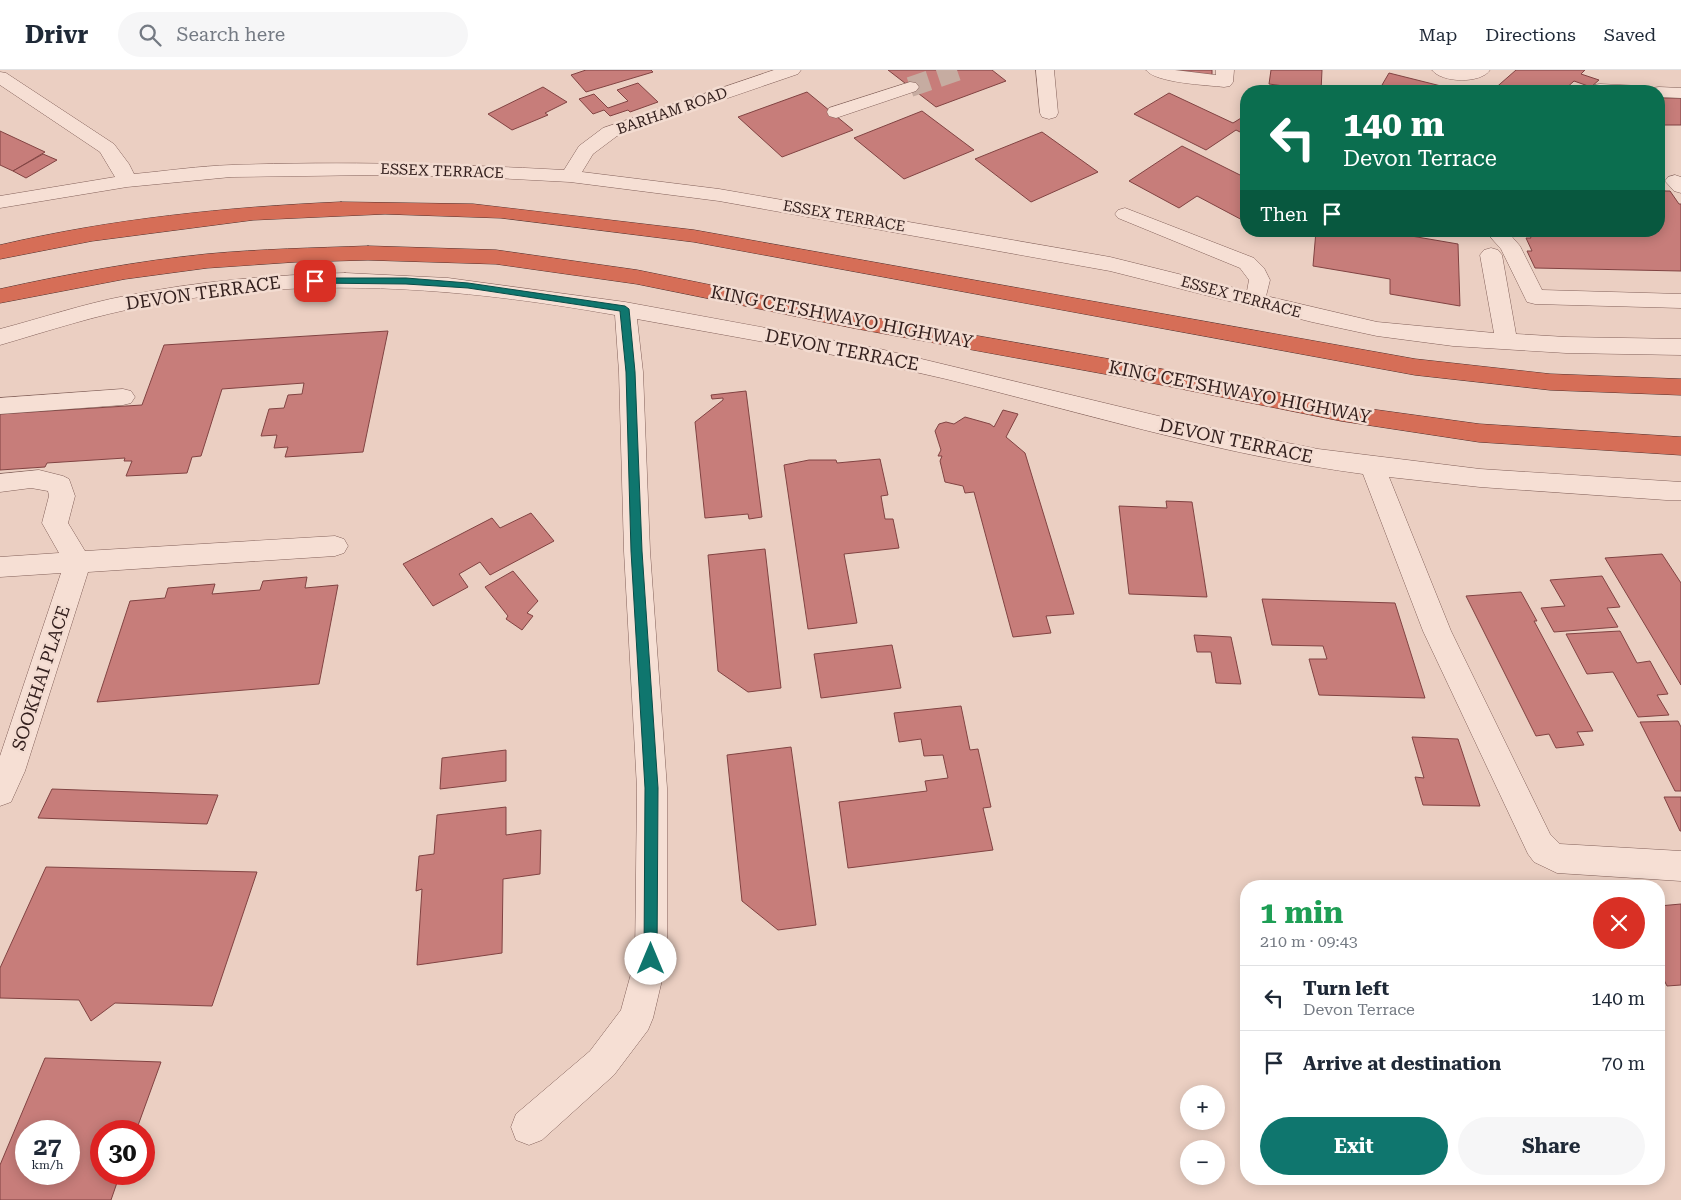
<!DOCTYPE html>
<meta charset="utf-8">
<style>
body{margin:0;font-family:"Roboto Serif",serif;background:#f6f6f7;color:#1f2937;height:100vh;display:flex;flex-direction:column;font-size:19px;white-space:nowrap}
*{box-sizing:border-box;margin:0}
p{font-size:16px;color:#747a83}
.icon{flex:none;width:28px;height:28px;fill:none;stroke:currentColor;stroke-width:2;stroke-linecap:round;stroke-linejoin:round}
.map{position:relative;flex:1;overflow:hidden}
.drawer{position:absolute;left:1240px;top:810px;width:425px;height:305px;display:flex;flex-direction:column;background:#fff;border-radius:20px;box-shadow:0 2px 12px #0003}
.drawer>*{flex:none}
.guide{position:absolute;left:1240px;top:15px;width:425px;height:152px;border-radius:20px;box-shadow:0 2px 12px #0003;background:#0b6e4f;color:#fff;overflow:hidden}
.controls{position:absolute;left:1180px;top:1015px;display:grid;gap:10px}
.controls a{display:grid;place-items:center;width:45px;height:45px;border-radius:50%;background:#fff;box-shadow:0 2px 12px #0003;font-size:25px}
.speed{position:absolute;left:15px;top:1050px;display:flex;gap:10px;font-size:25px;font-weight:700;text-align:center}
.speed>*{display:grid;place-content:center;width:65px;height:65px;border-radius:50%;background:#fff;box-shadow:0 2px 12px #0003;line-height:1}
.speed small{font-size:12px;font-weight:400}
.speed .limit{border:8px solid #d22;background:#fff;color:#111}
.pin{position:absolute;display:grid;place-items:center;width:42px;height:42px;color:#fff;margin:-21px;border-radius:10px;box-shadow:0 2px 8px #0006}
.me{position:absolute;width:55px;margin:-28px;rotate:0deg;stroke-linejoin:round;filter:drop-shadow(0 0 4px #0008)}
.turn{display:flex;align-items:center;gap:18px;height:105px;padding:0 20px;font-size:22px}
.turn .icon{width:65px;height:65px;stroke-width:2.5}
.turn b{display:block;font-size:35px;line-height:42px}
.then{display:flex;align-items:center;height:48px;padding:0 20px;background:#0003;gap:10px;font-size:19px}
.round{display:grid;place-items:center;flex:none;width:52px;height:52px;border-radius:26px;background:#f6f6f7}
.summary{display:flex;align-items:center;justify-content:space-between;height:85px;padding:0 20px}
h1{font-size:30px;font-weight:700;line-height:38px;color:#1e9e55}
.button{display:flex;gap:10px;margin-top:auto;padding:10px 20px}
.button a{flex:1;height:58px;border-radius:30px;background:#0f766e;color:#fff;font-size:20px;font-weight:700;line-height:58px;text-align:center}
.button a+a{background:#f6f6f7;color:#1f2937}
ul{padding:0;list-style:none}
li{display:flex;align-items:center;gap:15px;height:65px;padding:0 20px;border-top:1px solid #e0e1e3}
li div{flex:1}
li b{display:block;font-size:19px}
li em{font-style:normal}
header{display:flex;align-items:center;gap:30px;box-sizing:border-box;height:70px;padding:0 25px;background:#fff;border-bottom:1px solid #e0e1e3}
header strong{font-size:24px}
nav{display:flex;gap:28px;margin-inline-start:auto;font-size:18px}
.search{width:350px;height:45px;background:#f6f6f7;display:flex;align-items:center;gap:12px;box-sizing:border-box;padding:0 18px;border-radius:28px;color:#747a83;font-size:19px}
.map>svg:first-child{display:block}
.building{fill:#c77d7a;stroke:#814342;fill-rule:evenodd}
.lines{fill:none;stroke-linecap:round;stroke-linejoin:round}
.minor-tunnel{stroke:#c6aca1;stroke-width:20;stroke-dasharray:20 10;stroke-linecap:butt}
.minor-casing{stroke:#83615a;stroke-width:1}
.highway-casing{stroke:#51312e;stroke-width:1}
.minor{fill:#f6dfd4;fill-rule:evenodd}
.highway{fill:#d66e57;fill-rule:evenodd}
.route{fill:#0f766e;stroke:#0a4d48}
.labels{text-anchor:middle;stroke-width:5;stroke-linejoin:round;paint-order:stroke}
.far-street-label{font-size:15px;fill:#34201e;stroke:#f3dcd1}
.street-label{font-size:18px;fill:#34201e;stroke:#f3dcd1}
</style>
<header>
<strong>Drivr</strong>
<div class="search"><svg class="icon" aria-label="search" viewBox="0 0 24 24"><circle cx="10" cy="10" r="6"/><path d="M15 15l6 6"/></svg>Search here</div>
<nav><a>Map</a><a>Directions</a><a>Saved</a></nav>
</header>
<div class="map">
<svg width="1681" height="1130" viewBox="0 0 1681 1130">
<rect width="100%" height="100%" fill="#ebcfc2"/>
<!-- building -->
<g class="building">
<polygon points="586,0 651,0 653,2 586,22 571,5"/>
<polygon points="888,0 992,0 1006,11 936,37"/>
<polygon points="1172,0 1212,0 1212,5"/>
<polygon points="1271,0 1322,0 1321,21 1269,14"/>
<polygon points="1516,0 1585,0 1581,4 1599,10 1591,17 1574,11 1563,21 1492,21"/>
<polygon points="1389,3 1449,18 1447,21 1405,21 1382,15"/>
<polygon points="638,13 658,32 630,42 628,40 610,46 604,40 593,44 579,29 594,24 608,38 628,31 617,20"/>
<polygon points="543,17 567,32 545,43 548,45 512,60 488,44"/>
<polygon points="807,22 853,60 782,87 738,47"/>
<polygon points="1169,23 1233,53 1246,45 1246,65 1236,60 1206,80 1134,44"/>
<rect x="1659" y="28" width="22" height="27"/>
<polygon points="922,41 974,80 904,109 854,68"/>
<polygon points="0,61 45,82 13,101 0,95"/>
<polygon points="1042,62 1098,102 1031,132 975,89"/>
<polygon points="1182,76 1246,108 1246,152 1197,126 1179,138 1129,111"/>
<polygon points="43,84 57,90 26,108 13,101"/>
<polygon points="1659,111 1665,121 1670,121 1679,134 1681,134 1681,201 1535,198 1527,181 1532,181 1526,168 1531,168 1528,161 1659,161"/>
<polygon points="1316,161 1382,161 1458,174 1460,236 1390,224 1390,209 1313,196"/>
<polygon points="388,261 363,382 285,387 288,377 274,378 277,365 261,366 269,339 284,338 288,325 302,324 304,313 222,319 201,386 192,387 187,403 126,406 132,391 124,391 125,388 47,393 45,397 0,400 0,344 142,335 164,275"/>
<polygon points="746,321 762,447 749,449 748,444 705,448 695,352 723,330 723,328 712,329 711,325"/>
<polygon points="1003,340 1018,344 1006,367 1025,383 1074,544 1046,546 1051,563 1013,567 974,422 965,423 963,416 945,412 940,391 942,386 938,386 941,380 935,361 939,354 946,352 954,354 965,347 990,354 994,357"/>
<polygon points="880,389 888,425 881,426 885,449 893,449 899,478 844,484 857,553 808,559 784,395 809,390 836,390 837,393"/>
<polygon points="1166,431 1192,432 1207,527 1129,524 1119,436 1167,438"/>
<polygon points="531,443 554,471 490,505 480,492 459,504 468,517 433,536 403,494 492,448 500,458"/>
<polygon points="765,479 781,618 748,622 718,601 708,485"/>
<polygon points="1662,484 1681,513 1681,615 1605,488"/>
<polygon points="513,501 538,531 527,543 533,546 522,560 506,549 508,546 485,517"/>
<polygon points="1602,506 1620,537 1607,538 1618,557 1554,562 1541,538 1565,536 1550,510"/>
<polygon points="307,507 305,518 338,515 319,614 97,632 130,531 165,528 168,518 215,514 212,524 260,520 263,511"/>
<polygon points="1521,522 1537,551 1534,551 1593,661 1577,662 1584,675 1556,678 1549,664 1536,666 1466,526"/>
<polygon points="1262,529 1395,533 1425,628 1319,625 1309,589 1327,589 1323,576 1272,575"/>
<polygon points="1620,561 1637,593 1650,591 1668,624 1657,625 1669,645 1638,647 1613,602 1587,604 1566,564"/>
<polygon points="1194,565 1231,567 1241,614 1216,613 1211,582 1197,582"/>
<polygon points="892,575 901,618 821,628 814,584"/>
<polygon points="961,636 970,680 978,679 991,737 983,738 993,780 848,798 839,732 927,721 925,711 948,708 943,685 924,686 921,669 899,672 894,643"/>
<polygon points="1678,651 1681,657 1681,721 1675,721 1640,652"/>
<polygon points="1412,667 1458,669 1480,736 1423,735 1415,707 1424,708"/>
<polygon points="791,677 816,855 778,860 742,831 727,685"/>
<polygon points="506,680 506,711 440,719 442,688"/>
<polygon points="52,719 218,725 207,754 38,748"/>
<polygon points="1664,727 1681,727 1681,761 1680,761"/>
<polygon points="506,737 506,765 541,760 540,804 503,809 502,883 417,895 422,819 416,821 419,786 434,784 437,745"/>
<polygon points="46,797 257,802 212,936 115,933 91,951 79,930 0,928 0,898"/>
<polygon points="1681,834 1681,915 1667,916 1659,900 1659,836"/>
<path d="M45,988L161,992L136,1061H101V1104H120L111,1130H0V1095ZM26,1061H69V1104H26Z"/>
</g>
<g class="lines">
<!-- minor-tunnel -->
<polyline class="minor-tunnel" points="910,17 960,0"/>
<!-- minor casing -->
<g class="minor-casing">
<g id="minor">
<path d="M774,0H801L798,4L617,66L593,84L582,102L719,119L1110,187L1247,221L1249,210L1240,198L1118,148L1115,144L1118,140L1125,138L1254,188L1264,198L1270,210L1266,226L1377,252L1494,263L1480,185L1484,180L1491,178L1498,180L1502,185L1516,264L1566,267L1681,269V285L1566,283L1453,276L1377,266L1312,252L1110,201L719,131L570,112L477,107L377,105L231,107L127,117L0,138V126L115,107L100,82L0,15V2L6,3L114,74L129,94L134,104C166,101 200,96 232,95C343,91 453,94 564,100L579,76L603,58Z"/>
<polygon points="1036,0 1054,0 1058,43 1056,47 1049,49 1042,47 1040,43"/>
<path d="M1146,0H1175L1216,5V0H1234L1233,12L1230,16L1224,17C1207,15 1155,13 1146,0Z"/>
<path d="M1432,0H1490C1481,14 1441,13 1432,0Z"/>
<polygon points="910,12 916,13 919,17 916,21 836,48 829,46 827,42 829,38"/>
<polygon points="1600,14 1641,16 1647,17 1650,21 1592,21 1591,19 1594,15"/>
<polygon points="1659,17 1681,18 1681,28 1659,27 1659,21 1650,21 1653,18"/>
<polygon points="1675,105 1681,107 1681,123 1674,121 1665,111 1668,107"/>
<polygon points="1485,161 1507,161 1520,176 1542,220 1681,224 1681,238 1535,234 1527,232 1501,179"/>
<path d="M345,203L448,208L625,232L880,279L1196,355L1318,379L1480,399L1681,412V430H1666L1480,417L1389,407L1451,561L1550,764L1560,774L1681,781V811L1557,803L1534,792L1528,784L1423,561L1363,404C1221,385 1084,343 946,309C844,285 740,268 637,249L643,302L650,481L667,718V889L653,948L648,960L614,1005L542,1070L529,1075L516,1070L511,1057L516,1044L590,981L621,940L635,889L637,718L624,481L619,302L615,245C459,217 302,205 146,236C96,245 48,261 0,275V259C42,248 83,234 125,226C198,211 271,205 345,203Z"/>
<polygon points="123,319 131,321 135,327 131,333 123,335 0,344 0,328"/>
<polygon points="39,400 63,406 69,409 75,426 68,453 85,481 335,466 344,469 348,476 344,483 335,486 88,502 25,701 11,732 0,736 0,686 61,503 0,507 0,487 59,483 42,453 49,426 48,421 31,418 0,422 0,404"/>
</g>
</g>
<!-- highway casing -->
<g class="highway-casing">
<g id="highway">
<path d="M341,132L473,134L694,160L1415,289L1550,304L1681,309V325L1550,320L1415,305L694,172L501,148L385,144L253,150L92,171L0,189V175C111,149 227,137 341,132Z"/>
<path d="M368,176L496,180L637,200L853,244L1132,293L1341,335L1479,354L1681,367V385L1479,372L1341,351L1132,309L853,258L637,214L496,194L368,190L295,192L207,198L125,209L0,233V219C68,204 138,191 207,184C261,179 314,178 368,176Z"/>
</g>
</g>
<!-- minor -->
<use href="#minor" class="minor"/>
<!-- highway -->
<use href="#highway" class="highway"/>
</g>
<!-- route -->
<polygon class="route" points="315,208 406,208 468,213 625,236 629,239 635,302 642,481 658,718 657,889 655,893 651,895 646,893 644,889 645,718 631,481 626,302 620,241 468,218 406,214 312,213 312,209"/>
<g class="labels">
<!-- far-street labels -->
<g class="far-street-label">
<text transform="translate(672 41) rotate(-19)" y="5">BARHAM ROAD</text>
<text transform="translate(442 101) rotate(2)" y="5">ESSEX TERRACE</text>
<text transform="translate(844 146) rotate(10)" y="5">ESSEX TERRACE</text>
<text transform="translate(1241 227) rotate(15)" y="5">ESSEX TERRACE</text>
</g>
<!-- street labels -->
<g class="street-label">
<text transform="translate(203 223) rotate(-8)" y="6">DEVON TERRACE</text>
<text transform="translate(842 247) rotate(11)" y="6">KING CETSHWAYO HIGHWAY</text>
<text transform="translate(842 280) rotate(11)" y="6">DEVON TERRACE</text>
<text transform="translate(1240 322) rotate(11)" y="6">KING CETSHWAYO HIGHWAY</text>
<text transform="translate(1236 371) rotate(12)" y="6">DEVON TERRACE</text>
<text transform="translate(41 608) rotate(-72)" y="6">SOOKHAI PLACE</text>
</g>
</g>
</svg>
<div class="controls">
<a>+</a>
<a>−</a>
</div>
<div class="speed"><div>27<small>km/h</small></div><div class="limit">30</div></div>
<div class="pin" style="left:315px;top:211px;background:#d93025"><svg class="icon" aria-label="arrive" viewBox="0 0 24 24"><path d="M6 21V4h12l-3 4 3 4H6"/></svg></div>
<svg class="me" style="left:651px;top:889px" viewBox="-20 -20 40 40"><circle r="19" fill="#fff"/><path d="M0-13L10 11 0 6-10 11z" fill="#0f766e"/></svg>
<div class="guide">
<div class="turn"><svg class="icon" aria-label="left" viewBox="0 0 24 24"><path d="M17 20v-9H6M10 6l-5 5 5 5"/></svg><div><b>140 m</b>Devon Terrace</div></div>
<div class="then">Then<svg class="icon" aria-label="arrive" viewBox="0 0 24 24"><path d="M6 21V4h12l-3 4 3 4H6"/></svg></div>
</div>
<section class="drawer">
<div class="summary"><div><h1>1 min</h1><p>210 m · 09:43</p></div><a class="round" style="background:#d93025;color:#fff"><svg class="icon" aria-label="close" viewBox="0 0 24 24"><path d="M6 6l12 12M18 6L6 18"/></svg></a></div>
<ul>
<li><svg class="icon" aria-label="left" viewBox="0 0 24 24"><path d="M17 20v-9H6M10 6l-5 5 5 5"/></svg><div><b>Turn left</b><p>Devon Terrace</p></div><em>140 m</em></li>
<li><svg class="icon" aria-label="arrive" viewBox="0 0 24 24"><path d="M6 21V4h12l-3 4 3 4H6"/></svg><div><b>Arrive at destination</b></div><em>70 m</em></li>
</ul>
<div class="button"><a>Exit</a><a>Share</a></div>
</section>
</div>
